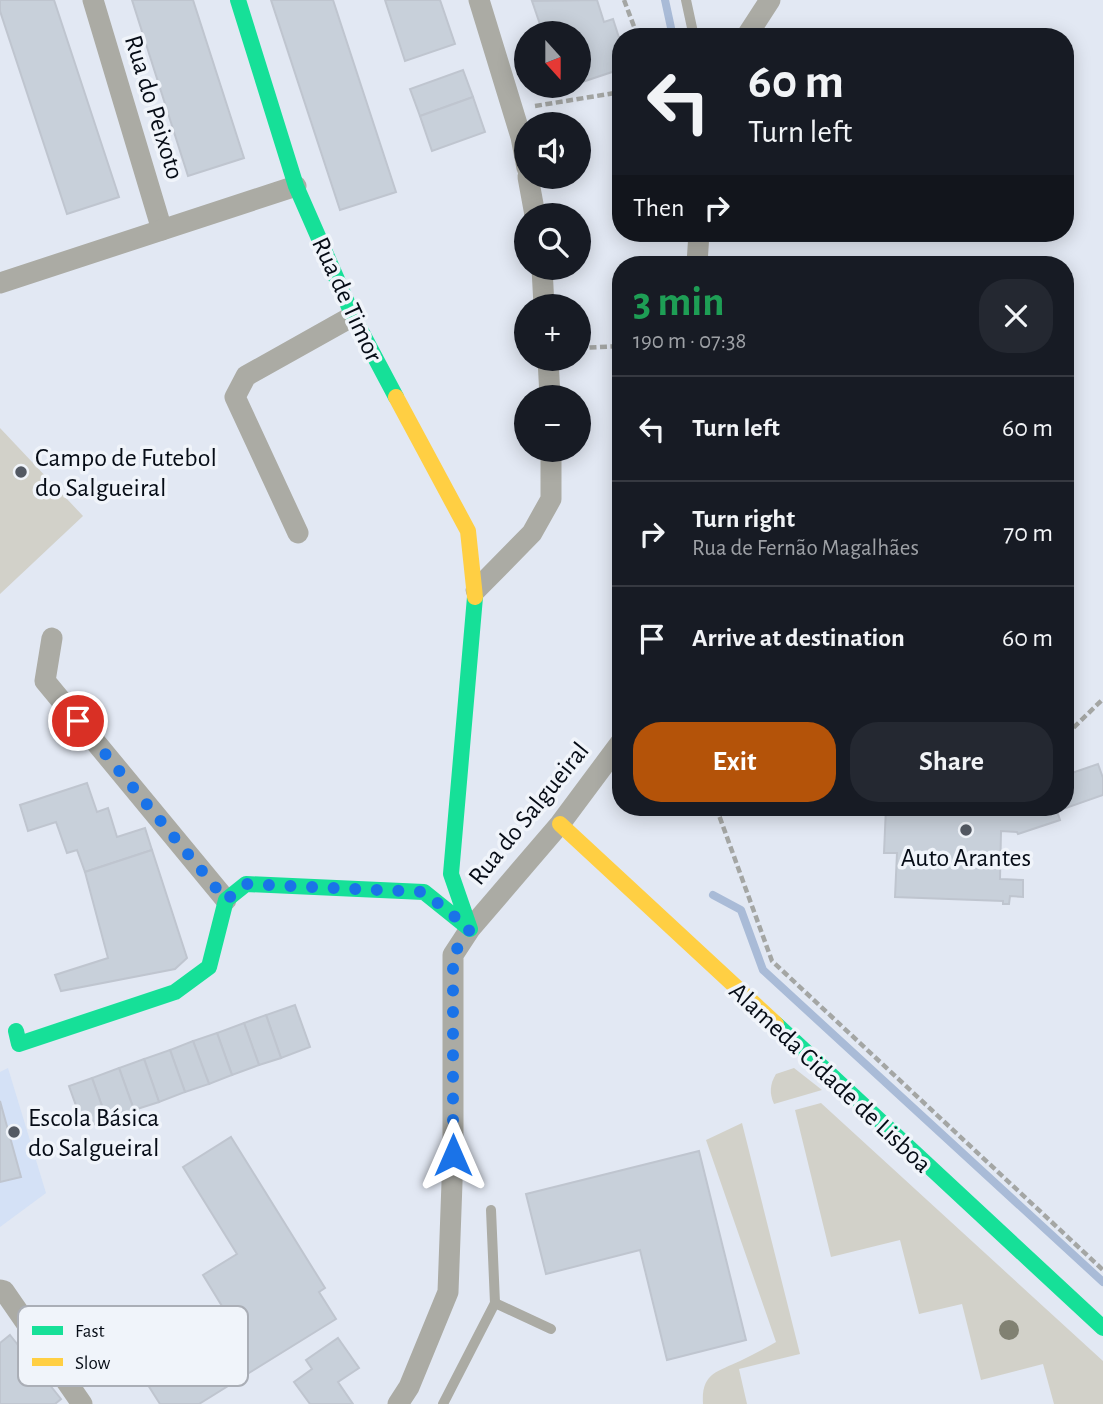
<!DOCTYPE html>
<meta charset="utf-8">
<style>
body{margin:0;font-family:"Alegreya Sans",sans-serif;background:#242831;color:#f1f3f6;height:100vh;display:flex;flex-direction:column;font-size:26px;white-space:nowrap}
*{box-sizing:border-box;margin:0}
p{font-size:23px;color:#9ea1a6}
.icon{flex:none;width:38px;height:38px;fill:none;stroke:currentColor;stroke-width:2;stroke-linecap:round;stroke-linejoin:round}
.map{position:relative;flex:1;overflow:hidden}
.panel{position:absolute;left:612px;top:256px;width:462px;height:560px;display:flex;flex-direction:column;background:#171b24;border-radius:28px;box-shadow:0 4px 18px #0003}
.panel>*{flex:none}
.guide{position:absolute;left:612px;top:28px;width:462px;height:214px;border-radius:28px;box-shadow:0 4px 18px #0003;background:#171b24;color:#f1f3f6;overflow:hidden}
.needle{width:46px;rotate:159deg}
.buttons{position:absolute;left:514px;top:21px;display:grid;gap:14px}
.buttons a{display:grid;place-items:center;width:77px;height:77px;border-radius:50%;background:#171b24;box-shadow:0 4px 18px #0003;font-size:35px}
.pin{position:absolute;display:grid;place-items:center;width:60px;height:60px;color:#fff;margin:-30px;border:4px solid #fff;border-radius:50%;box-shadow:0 2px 7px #0007}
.me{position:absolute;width:77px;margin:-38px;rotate:0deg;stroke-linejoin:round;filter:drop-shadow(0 0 5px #0008)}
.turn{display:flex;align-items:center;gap:24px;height:147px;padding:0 21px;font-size:32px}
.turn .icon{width:91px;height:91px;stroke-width:2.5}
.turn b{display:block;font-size:49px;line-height:60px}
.then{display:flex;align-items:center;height:66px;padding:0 21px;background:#0003;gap:14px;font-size:26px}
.round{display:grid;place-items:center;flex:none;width:74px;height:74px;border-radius:28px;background:#242831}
.overview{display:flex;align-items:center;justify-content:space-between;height:119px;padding:0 21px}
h1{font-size:42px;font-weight:600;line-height:52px;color:#1e9e55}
.action{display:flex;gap:14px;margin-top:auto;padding:14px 21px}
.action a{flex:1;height:80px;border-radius:28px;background:#b45309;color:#fff;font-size:28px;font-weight:600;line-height:80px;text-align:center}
.action a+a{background:#242831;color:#f1f3f6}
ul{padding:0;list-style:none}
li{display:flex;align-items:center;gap:21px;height:105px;padding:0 21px;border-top:2px solid #363941}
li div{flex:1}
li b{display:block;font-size:26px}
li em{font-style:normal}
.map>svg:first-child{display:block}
.built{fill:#d4e1f6}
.green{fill:#d2d1c9}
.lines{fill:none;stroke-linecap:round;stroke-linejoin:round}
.stream{stroke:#a9bbd7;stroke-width:8}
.building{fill:#c8d0da;stroke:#bfc5cf;stroke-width:2}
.path{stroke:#a4a6a4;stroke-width:4.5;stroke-dasharray:7 3.5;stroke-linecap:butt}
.lane{stroke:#ababa4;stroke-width:10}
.street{stroke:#ababa4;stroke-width:21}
.fast{stroke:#16e098;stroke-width:16}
.slow{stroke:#ffcf43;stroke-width:16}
.tree{fill:#818172}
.route{stroke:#1a73e8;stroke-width:12;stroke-dasharray:0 21.6}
.poi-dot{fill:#535963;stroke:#f0f4fa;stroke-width:2.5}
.labels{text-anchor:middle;stroke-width:7;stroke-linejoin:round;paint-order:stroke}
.street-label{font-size:26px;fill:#060c16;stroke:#f0f4fa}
.poi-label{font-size:26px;fill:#060c16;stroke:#f0f4fa;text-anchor:start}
.key{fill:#f0f4fa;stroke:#aaaeb6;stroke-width:2}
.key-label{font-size:19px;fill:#060c16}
</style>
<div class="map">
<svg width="1103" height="1404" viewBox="0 0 1103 1404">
<rect width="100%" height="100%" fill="#e2e8f3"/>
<!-- built -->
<polygon class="built" points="8,1068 46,1193 0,1227 0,1072"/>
<!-- green -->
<g class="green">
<polygon points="0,428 83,516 0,594"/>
<path d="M794,1068L822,1090L774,1104C769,1093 770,1084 776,1074Z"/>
<polygon points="821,1103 1103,1361 1103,1404 1054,1404 1043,1364 981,1380 962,1304 919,1314 900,1240 831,1257 795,1110"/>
<path d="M742,1123L800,1354L739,1369L747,1404H703C701,1373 717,1372 740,1361C752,1355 764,1349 776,1342L706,1140Z"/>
</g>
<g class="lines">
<!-- stream -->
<g class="stream">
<polyline points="665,0 673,37"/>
<polyline points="713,895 741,910 763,970 1103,1282"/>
</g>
</g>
<!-- building -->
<g class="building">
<polygon points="0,0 54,0 119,197 67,214 0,11"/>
<polygon points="132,0 193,0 244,158 188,176"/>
<polygon points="271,0 333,0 396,192 340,210"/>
<polygon points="385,0 440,0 455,44 405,61"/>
<polygon points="597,0 604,22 613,19 621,44 621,52 613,55 618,70 579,83 579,33 543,33 532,1"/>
<polygon points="463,70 473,97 420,116 410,89"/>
<polygon points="473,97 485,132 432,151 420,116"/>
<polygon points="1098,764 1103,778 1103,795 1057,811 1060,820 1018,834 1017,832 1001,831 1000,879 1023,880 1023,897 1010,896 1009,904 1003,904 1003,901 895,897 897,853 884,853 886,807 1066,807 1066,775"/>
<polygon points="87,783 97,812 108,808 117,837 145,828 152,850 85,872 77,850 67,853 56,822 28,831 20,805"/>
<polygon points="152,850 187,958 175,969 61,991 55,975 108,958 85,872"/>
<polygon points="295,1005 310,1047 281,1058 266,1015"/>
<polygon points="266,1015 281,1058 259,1065 244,1023"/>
<polygon points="244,1023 259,1065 232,1075 217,1033"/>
<polygon points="217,1033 232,1075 209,1084 193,1041"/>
<polygon points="193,1041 209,1084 185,1092 170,1050"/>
<polygon points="170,1050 185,1092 159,1102 144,1059"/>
<polygon points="144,1059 159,1102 134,1110 119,1068"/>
<polygon points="119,1068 134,1110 107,1120 92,1078"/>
<polygon points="92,1078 107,1120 84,1128 69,1086"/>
<polygon points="0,1101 21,1177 0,1182"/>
<polygon points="231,1137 325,1288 319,1292 336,1319 199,1404 160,1404 115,1333 151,1310 172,1344 225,1311 203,1275 237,1254 183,1167"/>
<polygon points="699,1151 746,1340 667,1360 640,1250 546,1274 526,1194"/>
<polygon points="10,1335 61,1399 55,1404 0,1404 0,1343"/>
<polygon points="338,1338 359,1368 338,1382 353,1404 310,1404 294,1382 312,1369 306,1360"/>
</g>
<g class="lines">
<!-- path -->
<g class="path">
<polyline points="624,0 638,37"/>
<polyline points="535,106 621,92"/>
<polyline points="579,348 621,346"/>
<polyline points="1066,735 1103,699"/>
<polyline points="716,807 772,961 1103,1270"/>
</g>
<!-- lane -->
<g class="lane">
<polyline points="686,0 694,37"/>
<polyline points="491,1210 495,1303"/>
<polyline points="443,1404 495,1303 551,1329"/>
</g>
<!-- street -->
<g class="street">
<polyline points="93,0 162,230"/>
<polyline points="479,0 521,137 527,168"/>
<polyline points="746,37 770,0"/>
<polyline points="528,177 535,215"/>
<polyline points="697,264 699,233"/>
<polyline points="542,268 544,306"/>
<polyline points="0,283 296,186"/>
<polyline points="548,359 550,397"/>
<polyline points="298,533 235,397 246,376 353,316"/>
<polyline points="476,590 532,533 551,499 551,450"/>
<polyline points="52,638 45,681 226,900"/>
<polyline points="0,1290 4,1291 82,1404"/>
<polyline points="398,1404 409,1387 448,1292 453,1155 453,955 470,929 560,824 621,742"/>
</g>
<!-- fast -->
<g class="fast">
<polyline points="238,0 296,186 353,316 396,397"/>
<polyline points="776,1024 1103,1328"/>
<polyline points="16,1031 19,1044 175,992 209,967 226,900 246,884 424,892 470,929 451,874 475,597"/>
</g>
<!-- slow -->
<g class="slow">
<polyline points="396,397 468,531 475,597"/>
<polyline points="560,824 776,1024"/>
</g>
</g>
<!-- trees -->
<circle class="tree" cx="1009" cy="1330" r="10"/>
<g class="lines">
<!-- route -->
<polyline class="route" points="78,721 226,900 246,884 424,892 470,929 453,955 453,1155"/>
</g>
<!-- markers -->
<g class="poi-dot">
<circle cx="21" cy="472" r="7"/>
<circle cx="966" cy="830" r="7"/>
<circle cx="14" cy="1132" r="7"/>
</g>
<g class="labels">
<!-- street labels -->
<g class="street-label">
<text transform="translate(155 107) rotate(73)" y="9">Rua do Peixoto</text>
<text transform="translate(348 299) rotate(65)" y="9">Rua de Timor</text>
<text transform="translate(528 813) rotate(-51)" y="9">Rua do Salgueiral</text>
<text transform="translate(831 1077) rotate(43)" y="9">Alameda Cidade de Lisboa</text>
</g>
<!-- poi labels -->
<g class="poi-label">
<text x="35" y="466">Campo de Futebol<tspan x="35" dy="30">do Salgueiral</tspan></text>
<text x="966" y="866" text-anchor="middle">Auto Arantes</text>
<text x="28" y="1126">Escola Básica<tspan x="28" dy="30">do Salgueiral</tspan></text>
</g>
</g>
<!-- legend -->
<rect x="18" y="1306" width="230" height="80" rx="10" class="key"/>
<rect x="32" y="1326" width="31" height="9" fill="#16e098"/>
<rect x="32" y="1358" width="31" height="8" fill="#ffcf43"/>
<g class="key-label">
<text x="75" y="1337">Fast</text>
<text x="75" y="1369">Slow</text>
</g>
</svg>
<div class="buttons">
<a><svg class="needle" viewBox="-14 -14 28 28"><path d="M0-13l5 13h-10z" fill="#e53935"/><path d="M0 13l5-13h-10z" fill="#9ea1a6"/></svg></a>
<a><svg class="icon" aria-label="sound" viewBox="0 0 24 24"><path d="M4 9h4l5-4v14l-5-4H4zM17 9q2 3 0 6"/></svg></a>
<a><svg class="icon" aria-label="search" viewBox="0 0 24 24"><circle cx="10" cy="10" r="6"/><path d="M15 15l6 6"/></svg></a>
<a>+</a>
<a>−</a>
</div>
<div class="pin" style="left:78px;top:721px;background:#d93025"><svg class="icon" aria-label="arrive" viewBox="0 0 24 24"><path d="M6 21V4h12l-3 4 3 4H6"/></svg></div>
<svg class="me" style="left:453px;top:1155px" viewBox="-20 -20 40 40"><path d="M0-17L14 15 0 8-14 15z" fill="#1a73e8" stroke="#fff" stroke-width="4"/></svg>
<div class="guide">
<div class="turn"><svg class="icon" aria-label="left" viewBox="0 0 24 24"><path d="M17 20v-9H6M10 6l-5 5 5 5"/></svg><div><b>60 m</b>Turn left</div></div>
<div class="then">Then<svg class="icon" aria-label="right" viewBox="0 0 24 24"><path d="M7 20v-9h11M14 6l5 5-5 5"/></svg></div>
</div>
<section class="panel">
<div class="overview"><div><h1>3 min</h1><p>190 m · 07:38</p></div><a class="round"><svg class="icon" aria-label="close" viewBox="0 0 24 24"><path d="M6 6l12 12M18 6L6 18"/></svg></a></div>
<ul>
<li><svg class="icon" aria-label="left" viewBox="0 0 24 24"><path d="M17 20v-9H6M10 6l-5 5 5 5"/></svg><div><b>Turn left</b></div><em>60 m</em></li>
<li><svg class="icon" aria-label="right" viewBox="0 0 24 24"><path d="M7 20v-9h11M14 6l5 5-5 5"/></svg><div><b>Turn right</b><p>Rua de Fernão Magalhães</p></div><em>70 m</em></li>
<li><svg class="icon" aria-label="arrive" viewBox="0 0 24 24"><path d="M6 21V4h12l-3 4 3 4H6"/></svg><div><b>Arrive at destination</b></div><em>60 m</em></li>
</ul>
<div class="action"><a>Exit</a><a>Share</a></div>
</section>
</div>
